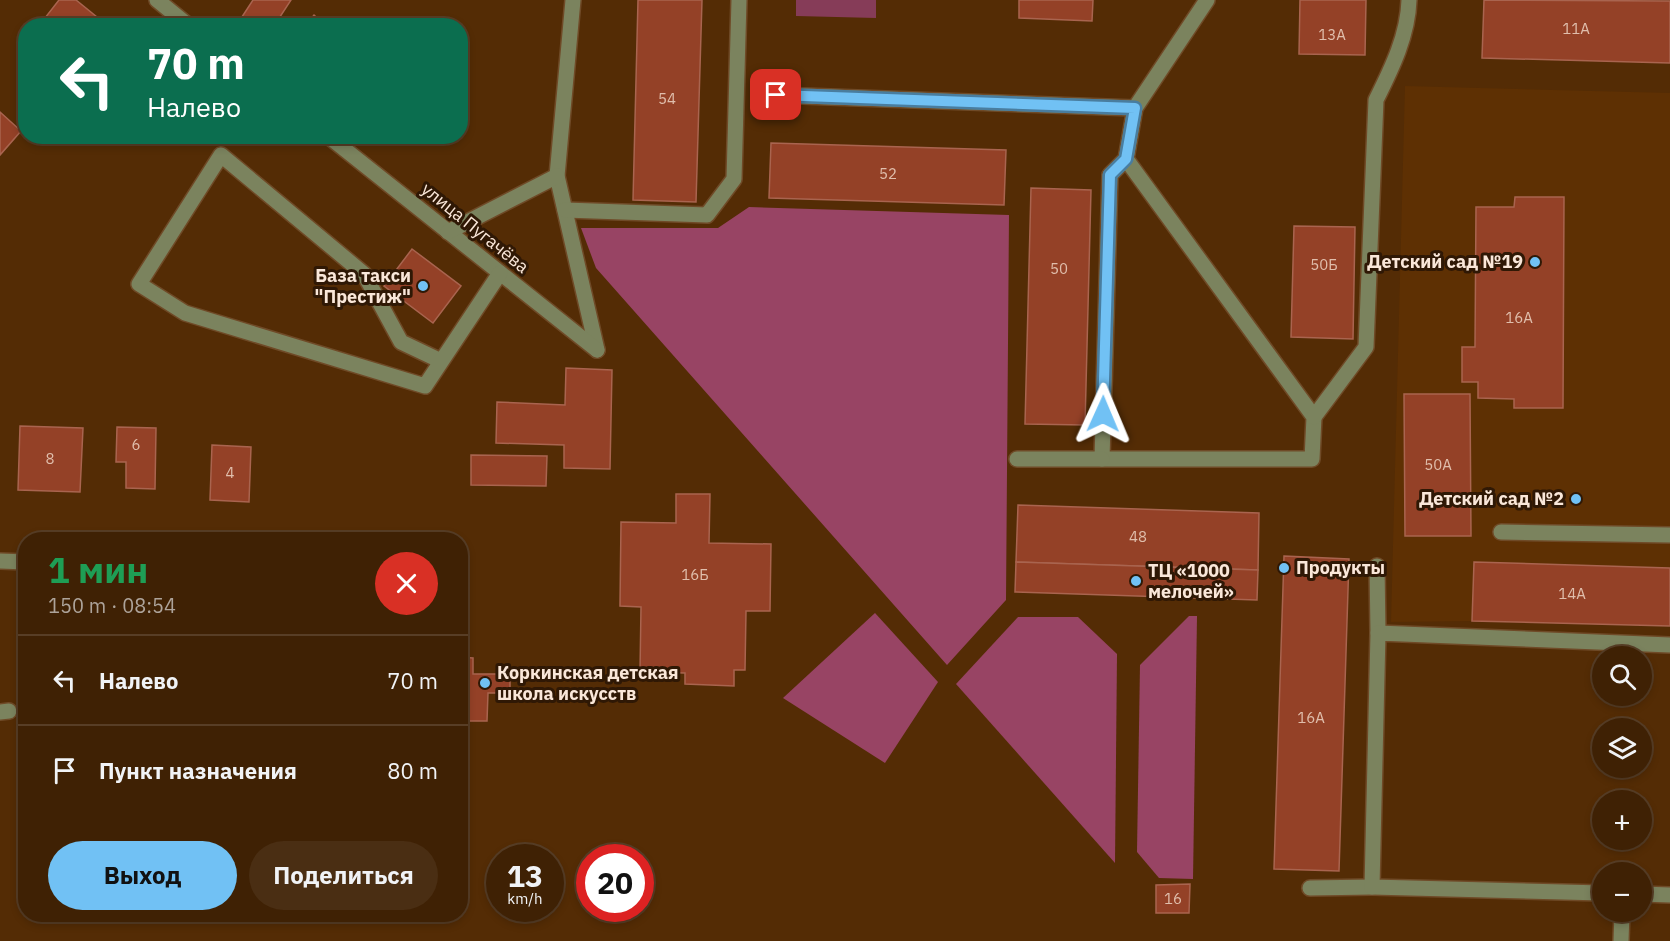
<!DOCTYPE html>
<html lang="ru">
<meta charset="utf-8">
<style>
body{margin:0;font-family:"IBM Plex Sans",sans-serif;background:#4a2e13;color:#f1f3f6;height:100vh;display:flex;flex-direction:column;font-size:22px;white-space:nowrap}
*{box-sizing:border-box;margin:0}
p{font-size:20px;color:#ada39a}
.icon{flex:none;width:33px;height:33px;fill:none;stroke:currentColor;stroke-width:2;stroke-linecap:round;stroke-linejoin:round}
.map{position:relative;flex:1;overflow:hidden}
.details{position:absolute;left:18px;top:532px;width:450px;height:390px;display:flex;flex-direction:column;background:#3f2104;border-radius:24px;box-shadow:0 3px 9px #0003,0 0 0 2px #583e26}
.details>*{flex:none}
.hud{position:absolute;left:18px;top:18px;width:450px;height:126px;border-radius:24px;box-shadow:0 3px 9px #0003,0 0 0 2px #583e26;background:#0b6e4f;color:#fff;overflow:hidden}
.buttons{position:absolute;left:1592px;top:646px;display:grid;gap:12px}
.buttons a{display:grid;place-items:center;width:60px;height:60px;border-radius:50%;background:#3f2104;box-shadow:0 3px 9px #0003,0 0 0 2px #583e26;font-size:30px}
.speed{position:absolute;left:486px;top:844px;display:flex;gap:12px;font-size:30px;font-weight:700;text-align:center}
.speed>*{display:grid;place-content:center;width:78px;height:78px;border-radius:50%;background:#3f2104;box-shadow:0 3px 9px #0003,0 0 0 2px #583e26;line-height:1}
.speed small{font-size:15px;font-weight:400}
.speed .limit{border:9px solid #d22;background:#fff;color:#111}
.pin{position:absolute;display:grid;place-items:center;width:51px;height:51px;color:#fff;margin:-26px;border-radius:12px;box-shadow:0 3px 9px #0006}
.me{position:absolute;width:66px;margin:-33px;rotate:1deg;stroke-linejoin:round;filter:drop-shadow(0 0 4px #0008)}
.turn{display:flex;align-items:center;gap:21px;height:126px;padding:0 30px;font-size:27px}
.turn .icon{width:78px;height:78px;stroke-width:2.5}
.turn b{display:block;font-size:42px;line-height:51px}
.round{display:grid;place-items:center;flex:none;width:63px;height:63px;border-radius:32px;background:#4a2e13}
.headline{display:flex;align-items:center;justify-content:space-between;height:102px;padding:0 30px}
h1{font-size:36px;font-weight:700;line-height:45px;color:#1e9e55}
.button{display:flex;gap:12px;margin-top:auto;padding:12px 30px}
.button a{flex:1;height:69px;border-radius:36px;background:#71c1f4;color:#111;font-size:24px;font-weight:700;line-height:69px;text-align:center}
.button a+a{background:#4a2e13;color:#f1f3f6}
ul{padding:0;list-style:none}
li{display:flex;align-items:center;gap:18px;height:90px;padding:0 30px;border-top:2px solid #583e26}
li div{flex:1}
li b{display:block;font-size:22px}
li em{font-style:normal}
.map>svg:first-child{display:block}
.built{fill:#5e3003}
.green{fill:#863c58}
.forest{fill:#984464}
.building{fill:#944127;stroke:#a9644f;stroke-width:1.5}
.lines{fill:none;stroke-linecap:round;stroke-linejoin:round}
.minor-casing{stroke:#6f4a27;stroke-width:18}
.minor{stroke:#7b835e;stroke-width:15}
.route-casing{stroke:#497d9f;stroke-width:15}
.route{stroke:#71c1f4;stroke-width:10}
.poi-dot{fill:#71c1f4;stroke:#2f1805;stroke-width:2}
.labels{text-anchor:middle;stroke-width:6;stroke-linejoin:round;paint-order:stroke}
.number-label{font-size:15px;fill:#e0beac}
.street-label{font-size:18px;fill:#fae7d9;stroke:#2f1805}
.poi-label{font-size:18px;font-weight:bold;fill:#fae7d9;stroke:#2f1805;text-anchor:end}
</style>
<div class="map">
<svg width="1670" height="941" viewBox="0 0 1670 941">
<rect width="100%" height="100%" fill="#542c05"/>
<!-- built -->
<polygon class="built" points="1405,86 1670,93 1670,568 1474,562 1472,621 1391,622"/>
<!-- green -->
<polygon class="green" points="796,0 876,0 876,18 796,16"/>
<!-- forest -->
<g class="forest">
<polygon points="749,207 1009,215 1006,600 947,665 596,268 581,228 718,228"/>
<polygon points="875,613 938,682 885,763 783,698"/>
<polygon points="1189,616 1197,616 1193,879 1159,878 1137,852 1140,665"/>
<polygon points="1018,617 1078,617 1117,654 1115,863 956,684"/>
</g>
<!-- building -->
<g class="building">
<polygon points="59,0 76,0 108,26 45,26 41,23"/>
<polygon points="253,0 291,0 274,26 236,26"/>
<polygon points="638,0 702,0 696,202 633,200"/>
<polygon points="1019,0 1093,0 1092,21 1019,18"/>
<polygon points="1300,0 1366,0 1365,55 1299,54"/>
<polygon points="1484,0 1670,1 1670,63 1482,58"/>
<polygon points="314,15 326,26 305,26"/>
<polygon points="0,112 21,131 0,155"/>
<polygon points="771,143 1006,150 1004,205 769,198"/>
<polygon points="1031,188 1091,190 1085,425 1025,424"/>
<polygon points="1515,197 1564,197 1563,408 1514,408 1514,399 1478,398 1478,382 1462,382 1462,347 1475,347 1476,207 1514,207"/>
<polygon points="1294,226 1355,227 1353,339 1291,337"/>
<polygon points="412,249 461,286 433,323 384,286"/>
<polygon points="566,368 612,370 610,469 564,468 564,445 496,443 497,402 565,405"/>
<polygon points="1404,394 1470,394 1471,536 1405,536"/>
<polygon points="20,426 83,428 80,492 18,490"/>
<polygon points="117,427 156,428 155,489 126,488 126,462 116,462"/>
<polygon points="212,445 251,447 249,502 210,500"/>
<polygon points="471,455 547,456 546,486 471,485"/>
<polygon points="676,494 710,494 709,543 771,544 770,611 746,611 745,670 734,670 734,686 685,684 685,673 640,672 641,607 620,606 621,522 676,523"/>
<polygon points="1018,505 1259,513 1258,570 1016,562"/>
<rect x="380" y="537" width="47" height="3"/>
<polygon points="1284,556 1349,559 1339,871 1274,869"/>
<polygon points="1016,562 1258,570 1257,600 1015,592"/>
<polygon points="1474,562 1670,568 1670,626 1472,621"/>
<polygon points="460,657 473,658 473,674 510,674 510,693 488,693 487,721 460,721"/>
<polygon points="1190,884 1189,913 1156,913 1156,885"/>
</g>
<g class="lines">
<!-- minor casing -->
<g class="minor-casing">
<g id="minor">
<polyline points="157,0 189,26"/>
<polyline points="573,0 557,176 597,350"/>
<polyline points="775,95 1135,108"/>
<polyline points="328,136 597,350"/>
<polyline points="1126,159 1314,417 1312,459 1102,459 1110,175 1126,159 1135,108 1207,0"/>
<polyline points="565,210 707,215 734,179 739,0"/>
<polyline points="448,232 557,176"/>
<polyline points="441,361 401,342 364,274 221,155 139,284 185,313 425,386 500,273"/>
<path d="M1314,417L1366,347L1376,100C1392,68 1408,35 1409,0"/>
<polyline points="1017,459 1102,459"/>
<polyline points="1501,532 1670,535"/>
<polyline points="0,561 26,562"/>
<polyline points="1377,566 1378,633"/>
<polyline points="0,712 9,711"/>
<polyline points="1310,888 1372,887"/>
<polyline points="1602,893 1372,887 1378,633 1670,645"/>
<polyline points="1641,894 1670,895"/>
<polyline points="1621,941 1622,912"/>
</g>
</g>
<!-- minor -->
<use href="#minor" class="minor"/>
</g>
<g class="lines">
<!-- route casing -->
<g class="route-casing">
<polyline id="route" points="776,95 1135,108 1126,159 1110,175 1103,414"/>
</g>
<!-- route -->
<use href="#route" class="route"/>
</g>
<!-- markers -->
<g class="poi-dot">
<circle cx="1535" cy="262" r="6"/>
<circle cx="423" cy="286" r="6"/>
<circle cx="1576" cy="499" r="6"/>
<circle cx="1284" cy="568" r="6"/>
<circle cx="1136" cy="581" r="6"/>
<circle cx="485" cy="683" r="6"/>
</g>
<g class="labels">
<!-- number labels -->
<g class="number-label">
<text x="1576" y="34">11А</text>
<text x="1332" y="40">13А</text>
<text x="667" y="104">54</text>
<text x="888" y="179">52</text>
<text x="1324" y="270">50Б</text>
<text x="1059" y="274">50</text>
<text x="1519" y="323">16А</text>
<text x="136" y="450">6</text>
<text x="50" y="464">8</text>
<text x="1438" y="470">50А</text>
<text x="230" y="478">4</text>
<text x="1138" y="542">48</text>
<text x="695" y="580">16Б</text>
<text x="1572" y="599">14А</text>
<text x="1311" y="723">16А</text>
<text x="1173" y="904">16</text>
</g>
<!-- street labels -->
<g class="street-label">
<text transform="translate(475 228) rotate(39)" y="6">улица Пугачёва</text>
</g>
<!-- poi labels -->
<g class="poi-label">
<text x="1523" y="268">Детский сад №19</text>
<text x="411" y="282">База такси<tspan x="411" dy="21">"Престиж"</tspan></text>
<text x="1564" y="505">Детский сад №2</text>
<text x="1296" y="574" text-anchor="start">Продукты</text>
<text x="1148" y="577" text-anchor="start">ТЦ «1000<tspan x="1148" dy="21">мелочей»</tspan></text>
<text x="497" y="679" text-anchor="start">Коркинская детская<tspan x="497" dy="21">школа искусств</tspan></text>
</g>
</g>
</svg>
<div class="buttons">
<a><svg class="icon" aria-label="search" viewBox="0 0 24 24"><circle cx="10" cy="10" r="6"/><path d="M15 15l6 6"/></svg></a>
<a><svg class="icon" aria-label="layers" viewBox="0 0 24 24"><path d="M12 4l9 5-9 5-9-5zM3 14l9 5 9-5"/></svg></a>
<a>+</a>
<a>−</a>
</div>
<div class="speed"><div>13<small>km/h</small></div><div class="limit">20</div></div>
<div class="pin" style="left:776px;top:95px;background:#d93025"><svg class="icon" aria-label="arrive" viewBox="0 0 24 24"><path d="M6 21V4h12l-3 4 3 4H6"/></svg></div>
<svg class="me" style="left:1103px;top:414px" viewBox="-20 -20 40 40"><path d="M0-17L14 15 0 8-14 15z" fill="#71c1f4" stroke="#fff" stroke-width="4"/></svg>
<div class="hud">
<div class="turn"><svg class="icon" aria-label="left" viewBox="0 0 24 24"><path d="M17 20v-9H6M10 6l-5 5 5 5"/></svg><div><b>70 m</b>Налево</div></div>
</div>
<section class="details">
<div class="headline"><div><h1>1 мин</h1><p>150 m · 08:54</p></div><a class="round" style="background:#d93025;color:#fff"><svg class="icon" aria-label="close" viewBox="0 0 24 24"><path d="M6 6l12 12M18 6L6 18"/></svg></a></div>
<ul>
<li><svg class="icon" aria-label="left" viewBox="0 0 24 24"><path d="M17 20v-9H6M10 6l-5 5 5 5"/></svg><div><b>Налево</b></div><em>70 m</em></li>
<li><svg class="icon" aria-label="arrive" viewBox="0 0 24 24"><path d="M6 21V4h12l-3 4 3 4H6"/></svg><div><b>Пункт назначения</b></div><em>80 m</em></li>
</ul>
<div class="button"><a>Выход</a><a>Поделиться</a></div>
</section>
</div>
